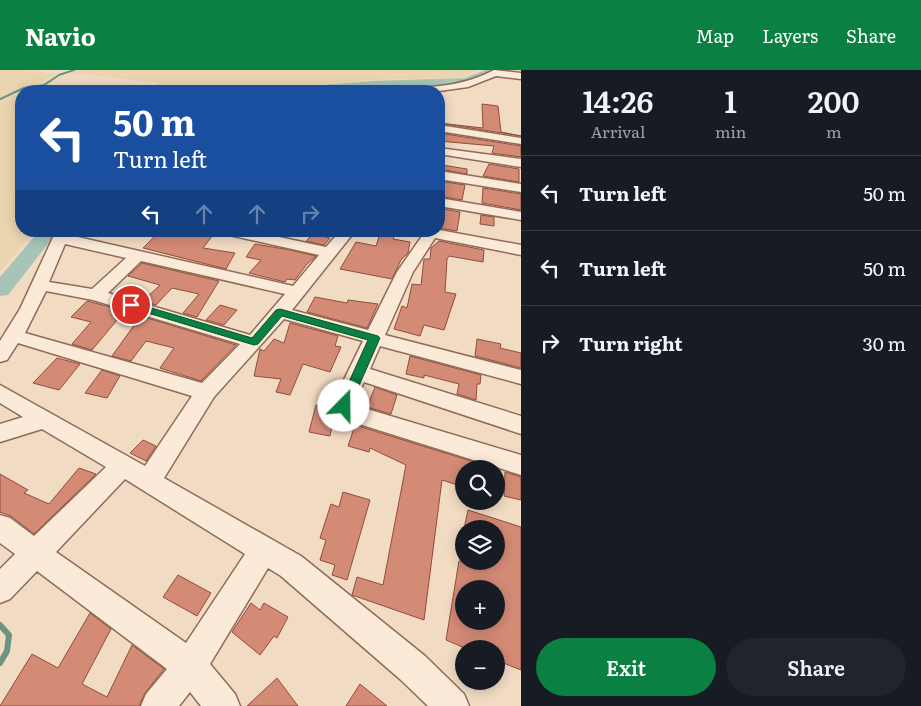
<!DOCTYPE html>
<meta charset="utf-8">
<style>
body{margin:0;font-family:Literata,serif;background:#20242c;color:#f1f3f6;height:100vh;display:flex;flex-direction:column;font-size:19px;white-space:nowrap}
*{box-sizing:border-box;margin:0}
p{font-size:16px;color:#9ea1a6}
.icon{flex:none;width:28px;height:28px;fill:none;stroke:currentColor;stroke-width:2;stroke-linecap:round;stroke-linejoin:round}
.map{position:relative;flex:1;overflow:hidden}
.sheet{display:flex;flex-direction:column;background:#171b24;width:400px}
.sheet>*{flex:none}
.hud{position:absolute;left:15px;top:15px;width:430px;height:152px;border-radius:20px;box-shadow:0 2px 12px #0003;background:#1a4fa0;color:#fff;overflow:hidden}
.fabs{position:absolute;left:455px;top:390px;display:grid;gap:10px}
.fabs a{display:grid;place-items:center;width:50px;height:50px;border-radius:50%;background:#171b24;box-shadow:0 2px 12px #0003;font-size:25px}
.pin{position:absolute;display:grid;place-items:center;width:42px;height:42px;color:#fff;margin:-21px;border:2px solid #fff;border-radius:50%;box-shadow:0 1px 5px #0007}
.me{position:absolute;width:55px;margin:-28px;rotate:22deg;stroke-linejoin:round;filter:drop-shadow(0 0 4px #0008)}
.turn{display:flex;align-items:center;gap:18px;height:105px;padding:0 15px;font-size:22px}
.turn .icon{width:65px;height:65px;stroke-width:2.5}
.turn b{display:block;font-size:35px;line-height:42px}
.lanes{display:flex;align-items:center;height:48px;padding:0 15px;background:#0003;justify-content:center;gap:25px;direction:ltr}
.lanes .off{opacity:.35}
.eta{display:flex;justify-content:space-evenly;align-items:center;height:85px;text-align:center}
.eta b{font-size:30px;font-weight:600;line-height:35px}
.primary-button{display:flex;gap:10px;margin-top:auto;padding:10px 15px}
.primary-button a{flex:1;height:58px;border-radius:30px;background:#0b8043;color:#fff;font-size:20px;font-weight:600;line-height:58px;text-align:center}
.primary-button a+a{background:#20242c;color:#f1f3f6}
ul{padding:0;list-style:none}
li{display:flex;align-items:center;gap:15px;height:75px;padding:0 15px;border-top:1px solid #363941}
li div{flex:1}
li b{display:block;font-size:19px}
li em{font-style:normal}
header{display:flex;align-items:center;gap:30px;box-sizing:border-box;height:70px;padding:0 25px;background:#0b8043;color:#fff}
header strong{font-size:24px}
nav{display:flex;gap:28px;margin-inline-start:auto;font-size:18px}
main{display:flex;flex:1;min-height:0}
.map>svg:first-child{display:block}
.farmland{fill:#e9d5b0}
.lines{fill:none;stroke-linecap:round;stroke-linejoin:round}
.stream-far1{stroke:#6b9482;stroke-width:2}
.stream{stroke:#6b9482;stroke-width:6}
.river{fill:#a6c5b6;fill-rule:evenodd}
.building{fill:#d48b76;stroke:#904d3b;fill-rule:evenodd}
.minor-casing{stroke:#8f6b58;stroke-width:3}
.minor{fill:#fcead8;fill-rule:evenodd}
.route{fill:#0b8043;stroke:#07532c}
</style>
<header>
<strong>Navio</strong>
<nav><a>Map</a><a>Layers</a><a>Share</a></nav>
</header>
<main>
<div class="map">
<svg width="521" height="636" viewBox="0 0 521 636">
<rect width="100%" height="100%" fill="#f2dbc3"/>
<!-- farmland -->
<g class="farmland">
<polygon points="0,0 25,0 57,4 10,25 21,26 21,161 36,161 0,201"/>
<polygon points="79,0 477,0 463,7 370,10 284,17 266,21 144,21 160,13 70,3"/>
</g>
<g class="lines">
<!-- stream-far1 -->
<polyline class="stream-far1" points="0,29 24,18 44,15 59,5 74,0"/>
<!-- stream -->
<polyline class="stream" points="0,555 9,565 7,581 0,593"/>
<!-- river -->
<g class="river">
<polygon points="485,0 499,0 467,14 323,21 276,21 282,18 374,11 465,8"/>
<polygon points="39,161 58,161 8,225 0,226 0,207"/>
</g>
</g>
<!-- building -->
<g class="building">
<polygon points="482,34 498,36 501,62 521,66 439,53 483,58"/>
<polygon points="439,63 521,76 521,87 492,83 494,76 439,71"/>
<polygon points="489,94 519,99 519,112 483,106"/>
<polygon points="442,95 467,99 467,104 440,99"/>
<polygon points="439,111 465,115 462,130 439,126"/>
<polygon points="483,118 521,124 521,140 482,133"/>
<polygon points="439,138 460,142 457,161 439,158"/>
<polygon points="481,145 494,147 494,156 480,154"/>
<polygon points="160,161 216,161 203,178 235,183 226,199 143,178"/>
<polygon points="381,161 396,161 393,169 410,172 408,183 401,190 392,209 340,199 356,172 376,176"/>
<polygon points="313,164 330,168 324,175 306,171"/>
<polygon points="439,171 484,180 483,192 449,186 447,189 445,222 456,224 444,260 424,255 420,266 394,259 402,236 407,238 412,214 421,215 424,189 430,189 431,178"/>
<polygon points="255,174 290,180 316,186 307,194 295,210 287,209 285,212 249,203 261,190 246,187"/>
<polygon points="142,193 219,211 197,247 183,243 199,224 172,218 156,235 143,231 160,215 128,206"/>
<polygon points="315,227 347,233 348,230 378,234 367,258 307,242"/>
<polygon points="87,231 125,241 123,244 131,243 236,275 201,311 160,298 174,278 146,271 131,291 112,286 135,254 122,244 92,280 72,274 91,252 71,247"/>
<polygon points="220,235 237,240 224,255 206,250"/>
<polygon points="290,253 338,266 335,276 341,277 330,302 303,294 290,325 276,322 281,309 254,306 260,279 264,281 274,269 284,273"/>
<polygon points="477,269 501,274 500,278 521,283 521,298 475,286"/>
<polygon points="410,286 481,305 480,314 477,314 476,330 457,324 459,314 424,305 424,308 406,304"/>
<polygon points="57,288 80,294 59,320 33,313"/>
<polygon points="102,300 120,306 107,328 85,323"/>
<polygon points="375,317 397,325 391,344 367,337"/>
<polygon points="316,335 334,339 335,342 330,366 309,362"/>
<polygon points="355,355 487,396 487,399 464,399 464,417 442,410 424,550 352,525 357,507 383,515 406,395 370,378 369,382 348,376"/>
<polygon points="143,370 156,376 146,391 130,383"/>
<polygon points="79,398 96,404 34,464 11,446 0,442 0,404 28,420 24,423 49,434"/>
<polygon points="505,402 521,407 521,430 504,426"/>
<polygon points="343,422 370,430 347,510 332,505 335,495 320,490 326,470 320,468 331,434 339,437"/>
<path d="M468,440L521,457V600L496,590V579H467L446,570L459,491H496V459H464ZM464,519H496V551H464Z"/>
<polygon points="178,505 211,523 197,546 163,527"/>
<polygon points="251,533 260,540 264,533 288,547 277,568 274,566 260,585 232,562"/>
<polygon points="90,543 111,559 82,614 107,627 132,575 164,599 145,623 139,636 0,636 32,584 58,598"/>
<polygon points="277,608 298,636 247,636"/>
<polygon points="360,614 387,636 346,636"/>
</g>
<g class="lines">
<!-- minor casing -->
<g class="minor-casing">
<g id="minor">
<path d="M494,0L521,3V9L496,6L468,17L439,21H336L341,18C392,16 448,25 494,0Z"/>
<polygon points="439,55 521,68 521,74 439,61"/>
<polygon points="439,78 521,89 521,97 439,84"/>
<polygon points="439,101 521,114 521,122 439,109"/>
<polygon points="439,128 521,142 521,150 439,136"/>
<path d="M439,160L521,175V185L435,168L413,202L385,265L521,300V314L380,276L370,299L521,346V364L364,312L355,332L357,336L521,385V405L340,348L333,332L363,271L284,249L214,327L164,408L301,486L425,586L464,624L469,636H428L401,610L281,506L268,498L210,594L235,624L240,636H201L190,622L179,636H141L146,624L167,599L37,501L10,529L0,533V499L15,484L0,473V445L10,448L34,466L106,397L42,359L0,372V354L23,347L0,333V315L145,396L192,326L18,273L7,290L0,292V271L20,239L56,161H71L69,165L293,216L319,185L229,165L222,161H251L326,177L340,161H355L292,240L368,260L397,202L422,166L414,161ZM65,174L126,188L92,219L49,212ZM141,191L285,224L250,265L108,223ZM46,221L93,230L240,274L202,313L25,263ZM125,409L245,484L186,573L56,482Z"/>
</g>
</g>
<!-- minor -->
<use href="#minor" class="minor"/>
</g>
<!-- route -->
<polygon class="route" points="128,233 135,233 252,268 276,240 280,239 378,266 380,268 350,336 344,340 338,336 368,270 282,246 258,274 254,275 128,237"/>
</svg>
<div class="fabs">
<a><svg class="icon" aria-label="search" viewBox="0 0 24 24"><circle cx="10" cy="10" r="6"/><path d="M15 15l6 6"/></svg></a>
<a><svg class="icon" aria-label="layers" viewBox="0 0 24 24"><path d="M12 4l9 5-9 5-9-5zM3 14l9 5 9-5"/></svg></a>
<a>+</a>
<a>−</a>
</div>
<div class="pin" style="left:131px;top:235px;background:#d93025"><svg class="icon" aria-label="arrive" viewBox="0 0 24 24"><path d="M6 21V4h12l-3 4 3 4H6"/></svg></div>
<svg class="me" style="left:344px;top:336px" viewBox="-20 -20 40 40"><circle r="19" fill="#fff"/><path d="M0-13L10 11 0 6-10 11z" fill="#0b8043"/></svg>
<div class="hud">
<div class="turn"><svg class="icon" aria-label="left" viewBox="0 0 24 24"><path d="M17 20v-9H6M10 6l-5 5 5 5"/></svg><div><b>50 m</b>Turn left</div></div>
<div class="lanes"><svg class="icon" aria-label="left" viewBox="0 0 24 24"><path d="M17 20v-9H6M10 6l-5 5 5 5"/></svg><svg class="icon off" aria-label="ahead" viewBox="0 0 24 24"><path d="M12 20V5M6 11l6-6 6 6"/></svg><svg class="icon off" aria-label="ahead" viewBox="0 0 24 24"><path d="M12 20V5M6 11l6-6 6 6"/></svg><svg class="icon off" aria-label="right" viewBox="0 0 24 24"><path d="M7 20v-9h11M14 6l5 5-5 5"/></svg></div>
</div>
</div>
<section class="sheet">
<div class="eta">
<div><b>14:26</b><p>Arrival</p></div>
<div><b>1</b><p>min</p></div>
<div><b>200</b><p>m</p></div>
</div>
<ul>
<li><svg class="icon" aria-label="left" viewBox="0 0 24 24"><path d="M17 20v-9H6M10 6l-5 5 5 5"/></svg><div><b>Turn left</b></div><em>50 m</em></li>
<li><svg class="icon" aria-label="left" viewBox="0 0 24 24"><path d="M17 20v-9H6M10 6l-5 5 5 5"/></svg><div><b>Turn left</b></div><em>50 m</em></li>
<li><svg class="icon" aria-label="right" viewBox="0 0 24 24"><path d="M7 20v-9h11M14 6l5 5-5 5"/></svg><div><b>Turn right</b></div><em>30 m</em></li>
</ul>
<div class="primary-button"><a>Exit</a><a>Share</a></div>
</section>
</main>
